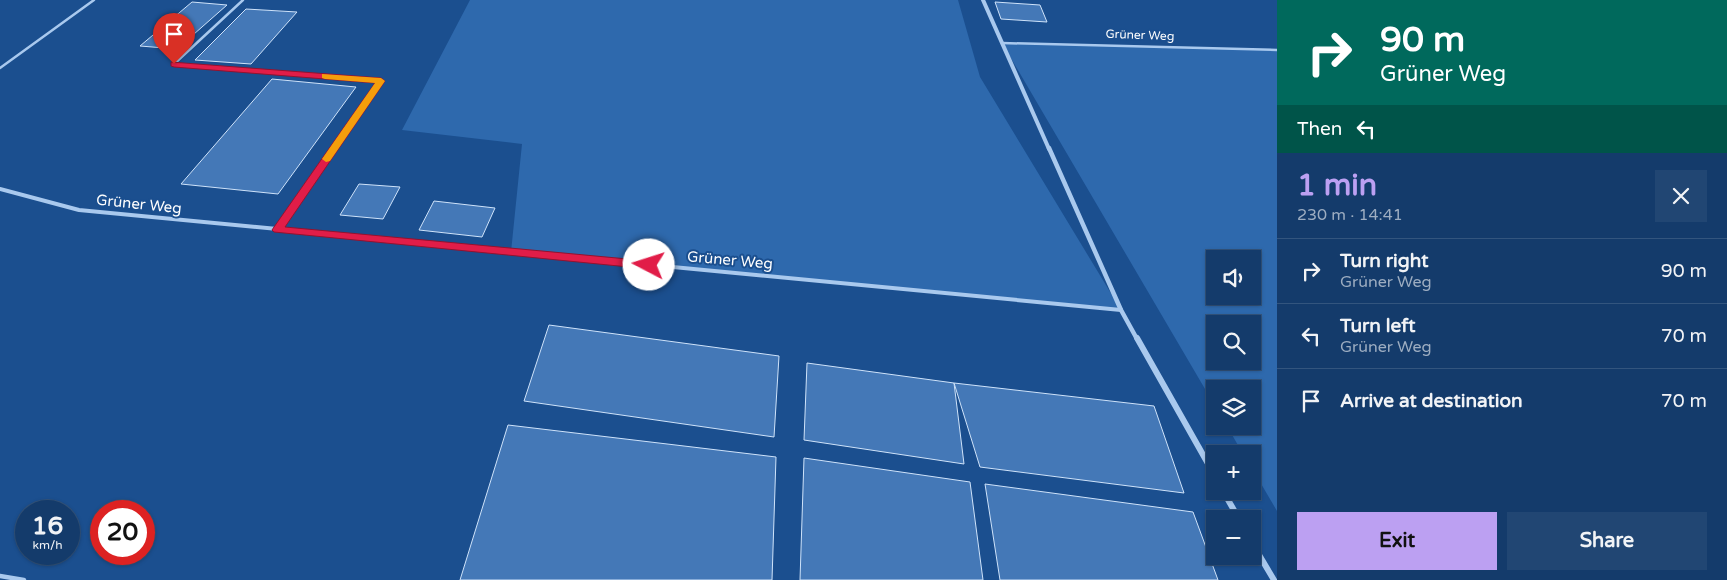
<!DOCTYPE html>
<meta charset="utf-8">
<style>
body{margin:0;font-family:"Varela Round",sans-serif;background:#214673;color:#f1f3f6;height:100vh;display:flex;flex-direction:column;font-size:19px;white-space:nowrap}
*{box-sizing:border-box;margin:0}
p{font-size:16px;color:#9dadc1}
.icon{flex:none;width:28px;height:28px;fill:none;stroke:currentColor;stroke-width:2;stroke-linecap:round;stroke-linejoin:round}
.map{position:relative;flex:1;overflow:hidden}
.details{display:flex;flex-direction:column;background:#143b6b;width:450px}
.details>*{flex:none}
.banner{background:#00695c;color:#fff;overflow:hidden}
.fabs{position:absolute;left:1206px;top:250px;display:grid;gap:10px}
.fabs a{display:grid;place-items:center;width:55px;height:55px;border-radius:0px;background:#143b6b;box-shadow:0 1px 4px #0004,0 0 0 1px #33557e;font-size:25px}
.speed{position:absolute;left:15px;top:500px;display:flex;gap:10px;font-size:25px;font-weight:700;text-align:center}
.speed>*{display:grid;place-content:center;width:65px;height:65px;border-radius:50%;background:#143b6b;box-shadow:0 1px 4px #0004,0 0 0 1px #33557e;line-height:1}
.speed small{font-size:12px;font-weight:400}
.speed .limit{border:8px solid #d22;background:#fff;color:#111}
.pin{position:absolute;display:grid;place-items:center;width:42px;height:42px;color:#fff;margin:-51px -21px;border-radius:50% 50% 50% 0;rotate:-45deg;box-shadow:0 0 5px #0007}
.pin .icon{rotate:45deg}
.me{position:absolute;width:55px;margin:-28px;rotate:275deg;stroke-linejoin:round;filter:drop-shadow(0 0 4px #0008)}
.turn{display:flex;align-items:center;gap:18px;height:105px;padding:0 20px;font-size:22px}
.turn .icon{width:65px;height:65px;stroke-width:2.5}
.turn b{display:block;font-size:35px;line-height:42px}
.then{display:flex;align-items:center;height:48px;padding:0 20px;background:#0003;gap:10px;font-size:19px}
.round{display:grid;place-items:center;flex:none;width:52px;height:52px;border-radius:0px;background:#214673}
.summary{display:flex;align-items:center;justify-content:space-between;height:85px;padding:0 20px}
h1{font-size:30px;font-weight:800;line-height:38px;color:#bca0f2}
.button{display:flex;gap:10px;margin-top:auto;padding:10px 20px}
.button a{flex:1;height:58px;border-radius:0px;background:#bca0f2;color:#111;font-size:20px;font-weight:800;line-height:58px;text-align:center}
.button a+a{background:#214673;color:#f1f3f6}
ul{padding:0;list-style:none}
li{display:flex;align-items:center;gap:15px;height:65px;padding:0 20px;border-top:1px solid #33557e}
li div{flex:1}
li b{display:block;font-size:19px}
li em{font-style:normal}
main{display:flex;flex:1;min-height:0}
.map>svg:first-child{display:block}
.green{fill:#2e69ad;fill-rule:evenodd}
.building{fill:#4478b7;stroke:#cfe3fa}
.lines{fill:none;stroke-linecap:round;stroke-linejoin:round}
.service-far2{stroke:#a9c9ee;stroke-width:2.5}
.service-far1{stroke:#a9c9ee;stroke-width:4}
.service{stroke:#a9c9ee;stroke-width:4.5}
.minor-far2{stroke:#a9c9ee;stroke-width:4}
.minor-far1{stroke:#a9c9ee;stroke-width:4.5}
.minor{stroke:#a9c9ee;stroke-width:6}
.route{fill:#e11d48;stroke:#92132f}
.slow{fill:#f59e0b}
.labels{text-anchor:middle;stroke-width:4;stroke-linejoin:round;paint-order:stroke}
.far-street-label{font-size:12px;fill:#fff;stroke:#1b4f8f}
.street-label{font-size:15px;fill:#fff;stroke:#1b4f8f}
</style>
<main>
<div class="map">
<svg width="1277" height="580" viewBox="0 0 1277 580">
<rect width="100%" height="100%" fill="#1b4f8f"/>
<!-- green -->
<g class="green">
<polygon points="470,0 958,0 980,77 1121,310 511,252 522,144 402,130"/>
<path d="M1002,43L1277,50V511L1253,470L1252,454H1243L1227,426H1252V389H1215V406ZM1215,259H1252V296H1215ZM1215,324H1252V361H1215Z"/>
</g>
<!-- building -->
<g class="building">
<polygon points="192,2 227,5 177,49 140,46"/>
<polygon points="995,2 1040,5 1047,22 1001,19"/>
<polygon points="246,9 297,12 251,64 195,60"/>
<polygon points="272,79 356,87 278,194 181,184"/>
<polygon points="359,184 400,187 383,219 340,215"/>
<polygon points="434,201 495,208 482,237 419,230"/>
<polygon points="549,325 779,356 774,437 524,401"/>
<polygon points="807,363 954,383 964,464 804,440"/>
<polygon points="954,383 1154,406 1184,493 980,467"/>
<polygon points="508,425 776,457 772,580 460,580"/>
<polygon points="804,458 970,482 983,580 800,580"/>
<polygon points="985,484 1193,512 1218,580 1000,580"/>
</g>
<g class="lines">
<!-- service-far2 -->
<g class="service-far2">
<polyline points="243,0 174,64 381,81 333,149"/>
<polyline points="1002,43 1277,50"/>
<polyline points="0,68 94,0"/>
</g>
<!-- service-far1 -->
<g class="service-far1">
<polyline points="0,189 79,210 1121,310"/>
<polyline points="277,230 334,148"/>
</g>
<!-- service -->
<polyline class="service" points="0,576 24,580"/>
<!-- minor-far2 -->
<polyline class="minor-far2" points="983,0 1049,149"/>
<!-- minor-far1 -->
<polyline class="minor-far1" points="1049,148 1121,310 1137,339"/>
<!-- minor -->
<g class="minor">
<polyline points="1137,338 1215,476"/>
<polyline points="1223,491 1239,519"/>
<polyline points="1252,543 1274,580"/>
</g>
</g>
<!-- route -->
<polygon class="route" points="171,62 381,78 385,81 285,227 649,261 654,265 649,269 274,232 272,230 274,227 375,83 174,67 171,66"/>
<!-- slow -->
<polygon class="slow" points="322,74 381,78 385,81 330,161 326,162 322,159 375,83 325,79 322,78"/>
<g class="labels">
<!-- far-street labels -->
<g class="far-street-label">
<text transform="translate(1140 35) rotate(2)" y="4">Grüner Weg</text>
</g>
<!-- street labels -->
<g class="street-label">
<text transform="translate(139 204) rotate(6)" y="5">Grüner Weg</text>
<text transform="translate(730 260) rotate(5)" y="5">Grüner Weg</text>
</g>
</g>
</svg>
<div class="fabs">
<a><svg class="icon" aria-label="sound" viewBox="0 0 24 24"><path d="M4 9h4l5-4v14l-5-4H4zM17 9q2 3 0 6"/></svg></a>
<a><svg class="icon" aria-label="search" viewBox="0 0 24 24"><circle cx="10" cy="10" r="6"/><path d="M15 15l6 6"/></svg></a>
<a><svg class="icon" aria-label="layers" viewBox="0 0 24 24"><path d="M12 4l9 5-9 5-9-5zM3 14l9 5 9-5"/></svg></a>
<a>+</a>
<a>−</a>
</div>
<div class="speed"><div>16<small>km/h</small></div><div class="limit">20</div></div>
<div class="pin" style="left:174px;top:64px;background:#d93025"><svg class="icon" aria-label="arrive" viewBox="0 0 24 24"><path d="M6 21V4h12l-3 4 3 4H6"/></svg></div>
<svg class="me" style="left:649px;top:265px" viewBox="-20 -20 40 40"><circle r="19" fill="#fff"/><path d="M0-13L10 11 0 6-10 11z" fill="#e11d48"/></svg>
</div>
<section class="details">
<div class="banner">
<div class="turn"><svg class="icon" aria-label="right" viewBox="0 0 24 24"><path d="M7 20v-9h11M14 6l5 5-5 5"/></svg><div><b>90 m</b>Grüner Weg</div></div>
<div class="then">Then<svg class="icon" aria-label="left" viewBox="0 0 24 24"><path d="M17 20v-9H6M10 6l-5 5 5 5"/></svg></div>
</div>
<div class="summary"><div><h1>1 min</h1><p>230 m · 14:41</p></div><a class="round"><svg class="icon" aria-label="close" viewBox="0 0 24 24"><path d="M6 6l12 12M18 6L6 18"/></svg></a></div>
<ul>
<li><svg class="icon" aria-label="right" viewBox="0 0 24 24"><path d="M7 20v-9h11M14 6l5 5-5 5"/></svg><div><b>Turn right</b><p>Grüner Weg</p></div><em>90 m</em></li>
<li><svg class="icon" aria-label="left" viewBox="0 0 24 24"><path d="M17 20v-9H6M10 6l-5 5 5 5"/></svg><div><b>Turn left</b><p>Grüner Weg</p></div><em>70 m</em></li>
<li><svg class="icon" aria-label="arrive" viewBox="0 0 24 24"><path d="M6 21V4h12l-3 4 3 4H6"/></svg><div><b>Arrive at destination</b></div><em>70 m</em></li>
</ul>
<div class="button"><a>Exit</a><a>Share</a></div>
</section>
</main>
